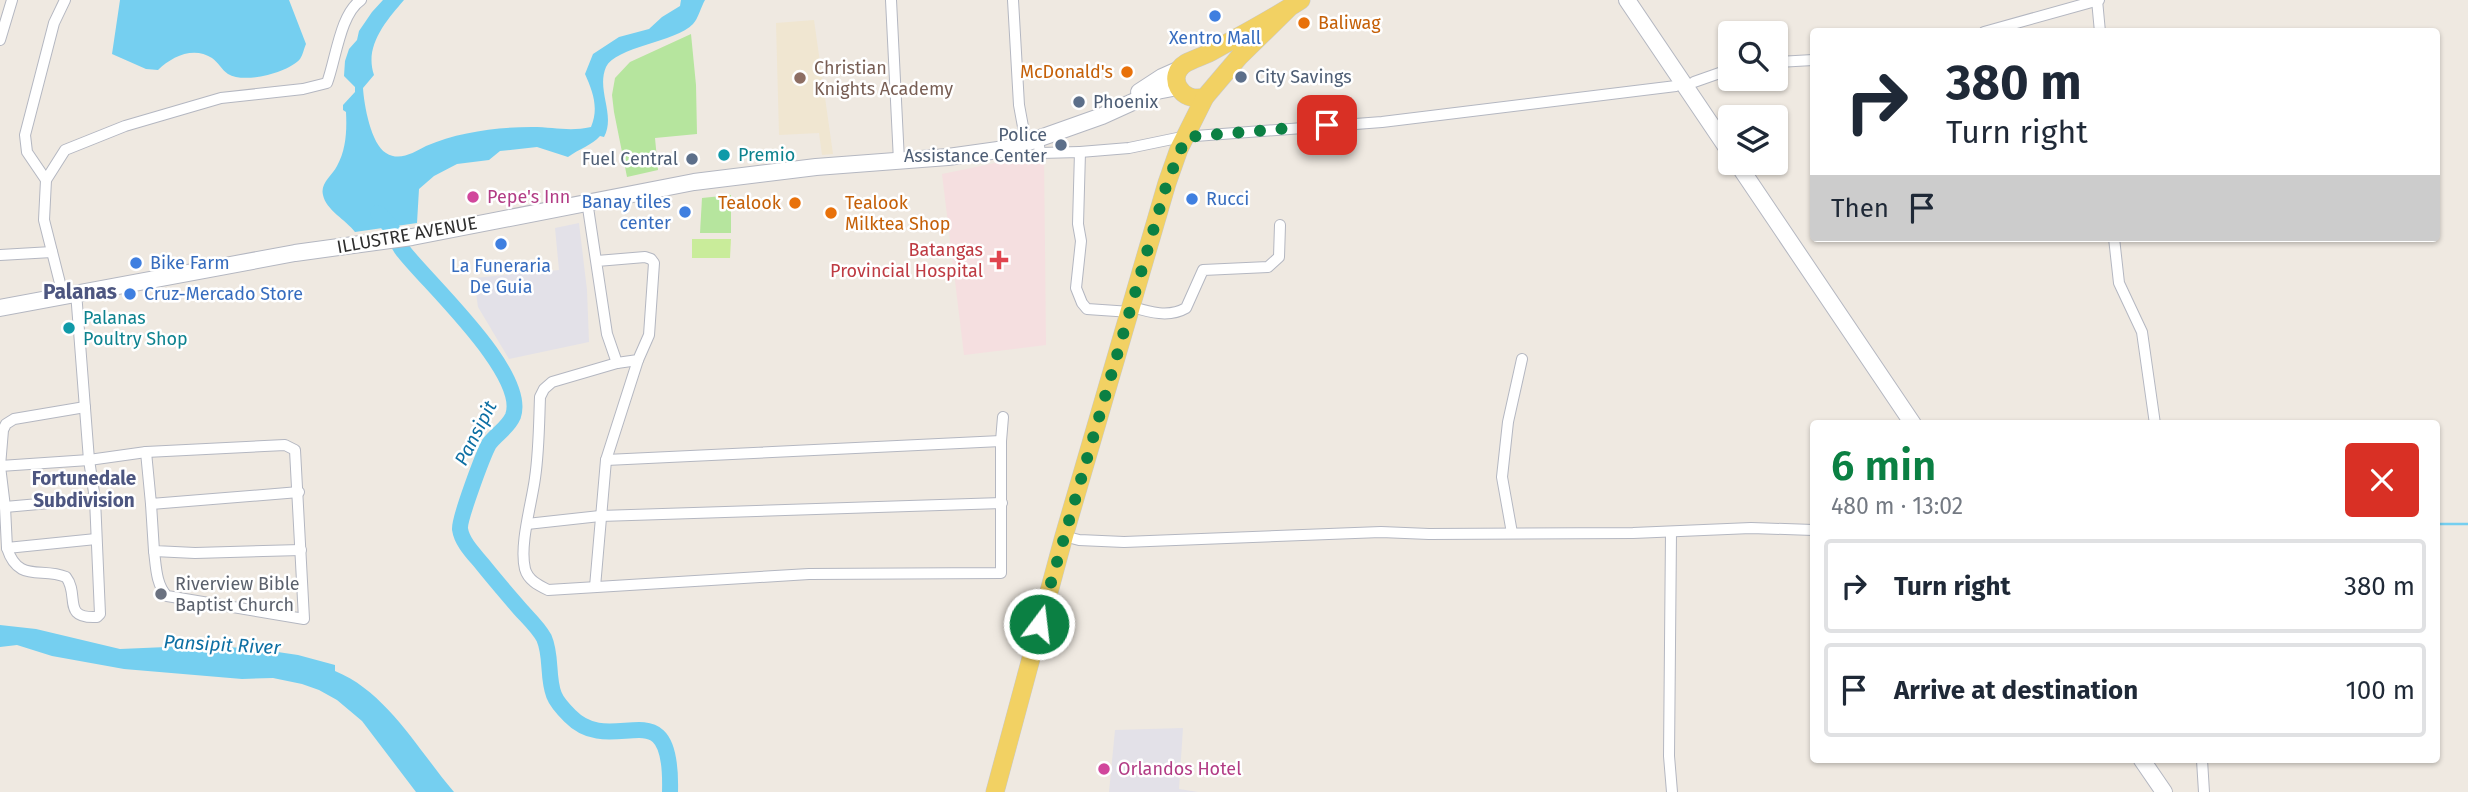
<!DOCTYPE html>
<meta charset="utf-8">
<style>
body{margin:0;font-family:"Fira Sans",sans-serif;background:#f6f6f7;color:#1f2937;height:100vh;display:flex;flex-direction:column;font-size:26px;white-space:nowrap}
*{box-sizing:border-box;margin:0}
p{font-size:23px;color:#747a83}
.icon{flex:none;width:38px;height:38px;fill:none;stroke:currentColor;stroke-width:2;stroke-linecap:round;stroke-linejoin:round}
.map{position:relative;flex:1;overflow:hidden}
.details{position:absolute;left:1810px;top:420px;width:630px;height:343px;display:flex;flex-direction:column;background:#fff;border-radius:7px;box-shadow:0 2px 5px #0004}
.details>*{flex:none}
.banner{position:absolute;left:1810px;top:28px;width:630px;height:214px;border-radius:7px;box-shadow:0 2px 5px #0004;background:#fff;color:#1f2937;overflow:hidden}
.tools{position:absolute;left:1718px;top:21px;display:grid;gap:14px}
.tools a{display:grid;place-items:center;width:70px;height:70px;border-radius:7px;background:#fff;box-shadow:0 2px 5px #0004;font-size:35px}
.pin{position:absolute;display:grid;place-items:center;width:60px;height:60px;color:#fff;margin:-30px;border-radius:14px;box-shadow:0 4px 10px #0006}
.me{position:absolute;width:77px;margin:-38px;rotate:15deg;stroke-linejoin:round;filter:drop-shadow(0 0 5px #0008)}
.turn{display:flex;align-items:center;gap:24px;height:147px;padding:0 21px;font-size:32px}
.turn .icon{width:91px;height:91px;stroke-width:2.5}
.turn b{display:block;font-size:49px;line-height:60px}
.then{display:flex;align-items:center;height:66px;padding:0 21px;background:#0003;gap:14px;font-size:26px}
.round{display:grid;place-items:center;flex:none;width:74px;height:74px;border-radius:7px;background:#f6f6f7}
.head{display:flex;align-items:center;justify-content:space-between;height:119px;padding:0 21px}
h1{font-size:42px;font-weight:600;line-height:52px;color:#0b8043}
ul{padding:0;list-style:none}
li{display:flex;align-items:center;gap:21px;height:94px;margin:0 14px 10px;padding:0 7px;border:4px solid #e0e1e3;border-radius:7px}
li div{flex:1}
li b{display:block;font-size:26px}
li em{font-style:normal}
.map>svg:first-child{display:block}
.industrial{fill:#e3e1e8}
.education{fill:#f0e6d1}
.medical{fill:#f5dfe0}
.green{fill:#b6e59e}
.pitch{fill:#c9ec9a}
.water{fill:#75cff0}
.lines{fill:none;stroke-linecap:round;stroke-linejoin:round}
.stream{stroke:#75cff0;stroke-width:2.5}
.river{stroke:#75cff0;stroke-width:16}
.minor-casing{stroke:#b4b7c1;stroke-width:12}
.secondary-casing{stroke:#b4b7c1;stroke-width:18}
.primary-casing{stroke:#c9c9c9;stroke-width:19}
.minor{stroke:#fff;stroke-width:10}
.secondary{stroke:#fff;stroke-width:16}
.primary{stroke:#f2d163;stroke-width:18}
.route{stroke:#0b8043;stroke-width:12;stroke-dasharray:0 21.6}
.shop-dot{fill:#3f7fe0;stroke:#fff;stroke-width:2.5}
.food-dot{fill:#e8710a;stroke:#fff;stroke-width:2.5}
.service-dot{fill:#5c6f8a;stroke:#fff;stroke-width:2.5}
.education-dot{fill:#8d6e63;stroke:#fff;stroke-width:2.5}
.culture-dot{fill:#0f9aa8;stroke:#fff;stroke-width:2.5}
.hotel-dot{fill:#d1479c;stroke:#fff;stroke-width:2.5}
.health-dot{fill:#e0444e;stroke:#fff;stroke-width:2.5}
.worship-dot{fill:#6b7280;stroke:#fff;stroke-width:2.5}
.labels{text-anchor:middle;stroke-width:5;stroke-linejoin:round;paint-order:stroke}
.food-label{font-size:18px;fill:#c56008;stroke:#fff;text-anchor:start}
.shop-label{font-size:18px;fill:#366cbe;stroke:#fff;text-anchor:start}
.education-label{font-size:18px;fill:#785e54;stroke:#fff;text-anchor:start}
.service-label{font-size:18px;fill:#4e5e75;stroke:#fff;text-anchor:start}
.culture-label{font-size:18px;fill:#0d838f;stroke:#fff;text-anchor:start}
.hotel-label{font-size:18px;fill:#b23c85;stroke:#fff;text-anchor:start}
.street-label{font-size:18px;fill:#2e2e2e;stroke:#fff}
.health-label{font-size:18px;fill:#be3a42;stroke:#fff;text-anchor:end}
.worship-label{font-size:18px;fill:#5b616d;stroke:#fff;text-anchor:start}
.water-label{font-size:19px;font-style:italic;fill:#0d6fa3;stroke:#fff}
.neighbourhood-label{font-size:19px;font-weight:bold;fill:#4d5680;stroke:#fff}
.quarter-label{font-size:21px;font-weight:bold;fill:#4d5680;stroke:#fff}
</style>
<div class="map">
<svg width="2468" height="792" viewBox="0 0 2468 792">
<rect width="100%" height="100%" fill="#efe9e1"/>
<!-- industrial -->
<g class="industrial">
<polygon points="579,223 587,290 589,342 509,359 478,307 474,278 559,270 555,228"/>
<polygon points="1183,728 1179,789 1198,792 1109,792 1115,730"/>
</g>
<!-- education -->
<polygon class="education" points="814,20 833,154 822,155 819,133 779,135 776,23"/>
<!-- medical -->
<polygon class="medical" points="1044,153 1046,345 964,355 942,174"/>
<!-- green -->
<g class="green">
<polygon points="691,34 696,85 697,134 655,138 658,170 627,177 614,112 612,95 615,78 630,62"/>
<polygon points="731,195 731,233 700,233 702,198"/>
</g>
<!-- pitch -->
<polygon class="pitch" points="692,239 731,239 730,258 692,258"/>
<!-- water -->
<g class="water">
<path d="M120,0H289L306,44C304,48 303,55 300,59C288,73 244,84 228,74C222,70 218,62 212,58C194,46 172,56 158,70L146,69L112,54Z"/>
<path d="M383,0H404C386,21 364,46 374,75L363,88C364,105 371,144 386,153C400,162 414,152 426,146C458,132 497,127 532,127C554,127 569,132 591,127C599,108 593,92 585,74L593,54L619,37L649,29L662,17L680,6L681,0H705C701,7 698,19 693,24C676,42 615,47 606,67C596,90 616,115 604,137L600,136C592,145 579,149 568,157L537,147L500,151L489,160L457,164L434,176L419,189L417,223L355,232C346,220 326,210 323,195C320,183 332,176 337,166C346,150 347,131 346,112L343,110V105L355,92V87L344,76L345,61L349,49L357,40L359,31L372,12Z"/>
<path d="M0,625L36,629L120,649L190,646L250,648L298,655L335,665V671C387,692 418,750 454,792H416L362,721L337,700L319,690L302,684L273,678L242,679L124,669L52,656L17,645L0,647Z"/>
</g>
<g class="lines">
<!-- stream -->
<polyline class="stream" points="2436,524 2468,524"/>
<!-- river -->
<path class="river" d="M378,213C383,218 388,223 392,229C396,237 398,246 404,252C429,284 528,374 513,416C508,428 496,434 489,444C483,455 459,519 460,529C462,543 475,555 483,565C495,580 508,595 520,609C528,618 538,627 544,638C552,656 547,677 554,695C557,703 564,710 570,716C614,761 673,683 670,792"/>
<!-- minor casing -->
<g class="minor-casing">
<g id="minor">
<polyline points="891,0 899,161"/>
<polyline points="1013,0 1019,105 1026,143"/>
<polyline points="2097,0 2100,32"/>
<polyline points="1984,32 2099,0"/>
<polyline points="0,40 12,0"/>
<polyline points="1776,62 1813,60"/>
<polyline points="1694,82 1731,69"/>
<polyline points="1038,139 1040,153 1080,152 1078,224 1081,241 1076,288 1082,303 1087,309 1131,312"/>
<polyline points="1080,152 1129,148 1182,137 1382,122 1676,86"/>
<polyline points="46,180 27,152 25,135 54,23 65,0"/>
<polyline points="587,201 607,334 617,363 638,360 649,335 654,263 651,259 645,257 597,261"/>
<polyline points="2114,238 2119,283 2142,332 2155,424"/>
<polyline points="0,255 52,252"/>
<path d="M63,295L44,220L46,180L65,150L125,126L221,98L303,89L327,83C336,59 340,14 361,0"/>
<path d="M1132,307C1149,312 1169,318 1186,308L1203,270L1268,267L1279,257L1280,225"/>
<path d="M617,363L552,382L544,389L540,397C539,424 539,451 535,478C532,502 519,545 525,569C528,580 538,585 548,590L809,574L1001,573V441L1003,417"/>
<polyline points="85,407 14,419 6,424 3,430 0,466 5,507 7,548 96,539"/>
<polyline points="146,452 151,504 299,492"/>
<polyline points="606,460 1001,441"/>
<path d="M0,466L89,460L146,452L285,445L295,450L304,619L167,596C156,585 156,566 154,551"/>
<polyline points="151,504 154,551 195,553 301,550"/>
<polyline points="5,507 95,499"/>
<polyline points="527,524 600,516 1002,503"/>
<polyline points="1671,532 1669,756 1672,792"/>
<polyline points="1512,533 1502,477 1508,422 1522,359"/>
<polyline points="1064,536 1079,540 1124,542 1381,532 1429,534 1633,533 1751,528 1813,530"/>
<path d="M7,548C18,583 41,567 66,577C80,595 61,619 97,617L100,614L95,499L89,460L76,292"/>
<polyline points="595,587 606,460 638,360"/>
<polyline points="2202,760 2204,792"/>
</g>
</g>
<!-- secondary casing -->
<g class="secondary-casing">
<g id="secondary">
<polyline points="1627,0 1731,154"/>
<polyline points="1139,92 1162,77 1180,69"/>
<polyline points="1737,163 1913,424"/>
<polyline points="0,308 295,253 412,237 694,182 816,167 948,157 998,150 1026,143 1102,116 1157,91 1178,87"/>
<polyline points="2142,760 2164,792"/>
</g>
</g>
<!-- primary casing -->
<g class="primary-casing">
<g id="primary">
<path d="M1291,6L1239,57L1205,97C1181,104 1165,76 1186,63C1194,59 1203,56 1211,52C1241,35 1272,19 1301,0"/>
<polyline points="995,792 1064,536 1167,183 1179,149 1205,97"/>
</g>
</g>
<!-- minor -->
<use href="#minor" class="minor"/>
<!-- secondary -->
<use href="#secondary" class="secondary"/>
<!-- primary -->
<use href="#primary" class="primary"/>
</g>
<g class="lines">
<!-- route -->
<polyline class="route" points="1039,624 1167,183 1186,137 1327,125"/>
</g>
<!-- markers -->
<g class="shop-dot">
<circle cx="1215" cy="16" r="7"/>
<circle cx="1192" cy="199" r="7"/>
<circle cx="685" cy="212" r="7"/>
<circle cx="501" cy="244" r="7"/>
<circle cx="136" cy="263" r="7"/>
<circle cx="130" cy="294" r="7"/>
</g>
<g class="food-dot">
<circle cx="1304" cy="23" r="7"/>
<circle cx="1127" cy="72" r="7"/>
<circle cx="795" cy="203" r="7"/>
<circle cx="831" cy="213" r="7"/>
</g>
<g class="service-dot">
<circle cx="1241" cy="77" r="7"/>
<circle cx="1079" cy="102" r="7"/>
<circle cx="1061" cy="145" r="7"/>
<circle cx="692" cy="159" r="7"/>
</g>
<circle class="education-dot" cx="800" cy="78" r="7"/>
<g class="culture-dot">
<circle cx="724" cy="155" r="7"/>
<circle cx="69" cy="328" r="7"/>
</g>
<g class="hotel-dot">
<circle cx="473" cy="197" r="7"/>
<circle cx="1104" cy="769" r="7"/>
</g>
<path class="health-dot" d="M995.5 249.5h7v7h7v7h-7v7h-7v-7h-7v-7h7z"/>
<circle class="worship-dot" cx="161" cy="594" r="7"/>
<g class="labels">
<!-- food labels -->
<g class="food-label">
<text x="1318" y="29">Baliwag</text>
<text x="1113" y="78" text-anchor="end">McDonald's</text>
<text x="781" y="209" text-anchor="end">Tealook</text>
<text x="845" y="209">Tealook<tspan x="845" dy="21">Milktea Shop</tspan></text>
</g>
<!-- shop labels -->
<g class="shop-label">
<text x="1215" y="44" text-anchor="middle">Xentro Mall</text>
<text x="1206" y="205">Rucci</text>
<text x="671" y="208" text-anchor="end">Banay tiles<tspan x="671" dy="21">center</tspan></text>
<text x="150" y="269">Bike Farm</text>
<text x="501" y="272" text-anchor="middle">La Funeraria<tspan x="501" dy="21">De Guia</tspan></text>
<text x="144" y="300">Cruz-Mercado Store</text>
</g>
<!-- education labels -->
<g class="education-label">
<text x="814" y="74">Christian<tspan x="814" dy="21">Knights Academy</tspan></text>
</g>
<!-- service labels -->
<g class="service-label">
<text x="1255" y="83">City Savings</text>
<text x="1093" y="108">Phoenix</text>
<text x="1047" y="141" text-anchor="end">Police<tspan x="1047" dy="21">Assistance Center</tspan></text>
<text x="678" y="165" text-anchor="end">Fuel Central</text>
</g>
<!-- culture labels -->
<g class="culture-label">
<text x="738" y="161">Premio</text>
<text x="83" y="324">Palanas<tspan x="83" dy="21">Poultry Shop</tspan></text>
</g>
<!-- hotel labels -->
<g class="hotel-label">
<text x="487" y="203">Pepe's Inn</text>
<text x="1118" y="775">Orlandos Hotel</text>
</g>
<!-- street labels -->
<g class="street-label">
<text transform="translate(407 235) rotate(-10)" y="6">ILLUSTRE AVENUE</text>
</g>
<!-- health labels -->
<g class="health-label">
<text x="983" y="256">Batangas<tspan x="983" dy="21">Provincial Hospital</tspan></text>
</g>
<!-- worship labels -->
<g class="worship-label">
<text x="175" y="590">Riverview Bible<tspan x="175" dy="21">Baptist Church</tspan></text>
</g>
<!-- water labels -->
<g class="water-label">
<text transform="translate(475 433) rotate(-63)" y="7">Pansipit</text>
<text transform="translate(222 644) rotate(3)" y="7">Pansipit River</text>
</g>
<!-- neighbourhood labels -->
<g class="neighbourhood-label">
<text x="84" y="485">Fortunedale<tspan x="84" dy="22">Subdivision</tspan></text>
</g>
<!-- quarter labels -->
<g class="quarter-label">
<text x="80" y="299">Palanas</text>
</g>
</g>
</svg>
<div class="tools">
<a><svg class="icon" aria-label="search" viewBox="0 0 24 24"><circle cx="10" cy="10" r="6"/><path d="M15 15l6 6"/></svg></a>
<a><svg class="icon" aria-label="layers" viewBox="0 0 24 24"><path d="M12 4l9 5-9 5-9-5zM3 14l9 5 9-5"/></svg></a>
</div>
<div class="pin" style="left:1327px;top:125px;background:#d93025"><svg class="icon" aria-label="arrive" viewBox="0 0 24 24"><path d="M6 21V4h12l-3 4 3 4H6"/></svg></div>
<svg class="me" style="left:1039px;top:624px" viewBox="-20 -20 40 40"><circle r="17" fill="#0b8043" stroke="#fff" stroke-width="3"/><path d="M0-11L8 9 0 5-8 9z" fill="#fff"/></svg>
<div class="banner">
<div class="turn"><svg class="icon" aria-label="right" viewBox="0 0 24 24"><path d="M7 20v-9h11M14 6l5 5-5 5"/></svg><div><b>380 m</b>Turn right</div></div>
<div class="then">Then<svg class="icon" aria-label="arrive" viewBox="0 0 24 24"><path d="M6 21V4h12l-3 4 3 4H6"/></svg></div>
</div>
<section class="details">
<div class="head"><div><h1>6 min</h1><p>480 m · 13:02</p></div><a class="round" style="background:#d93025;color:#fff"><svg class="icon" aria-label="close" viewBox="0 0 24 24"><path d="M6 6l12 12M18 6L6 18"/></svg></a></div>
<ul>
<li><svg class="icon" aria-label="right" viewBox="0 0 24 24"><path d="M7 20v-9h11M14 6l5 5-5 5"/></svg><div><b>Turn right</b></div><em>380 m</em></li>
<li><svg class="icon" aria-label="arrive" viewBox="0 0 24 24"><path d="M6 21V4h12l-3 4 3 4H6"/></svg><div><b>Arrive at destination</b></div><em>100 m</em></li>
</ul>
</section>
</div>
